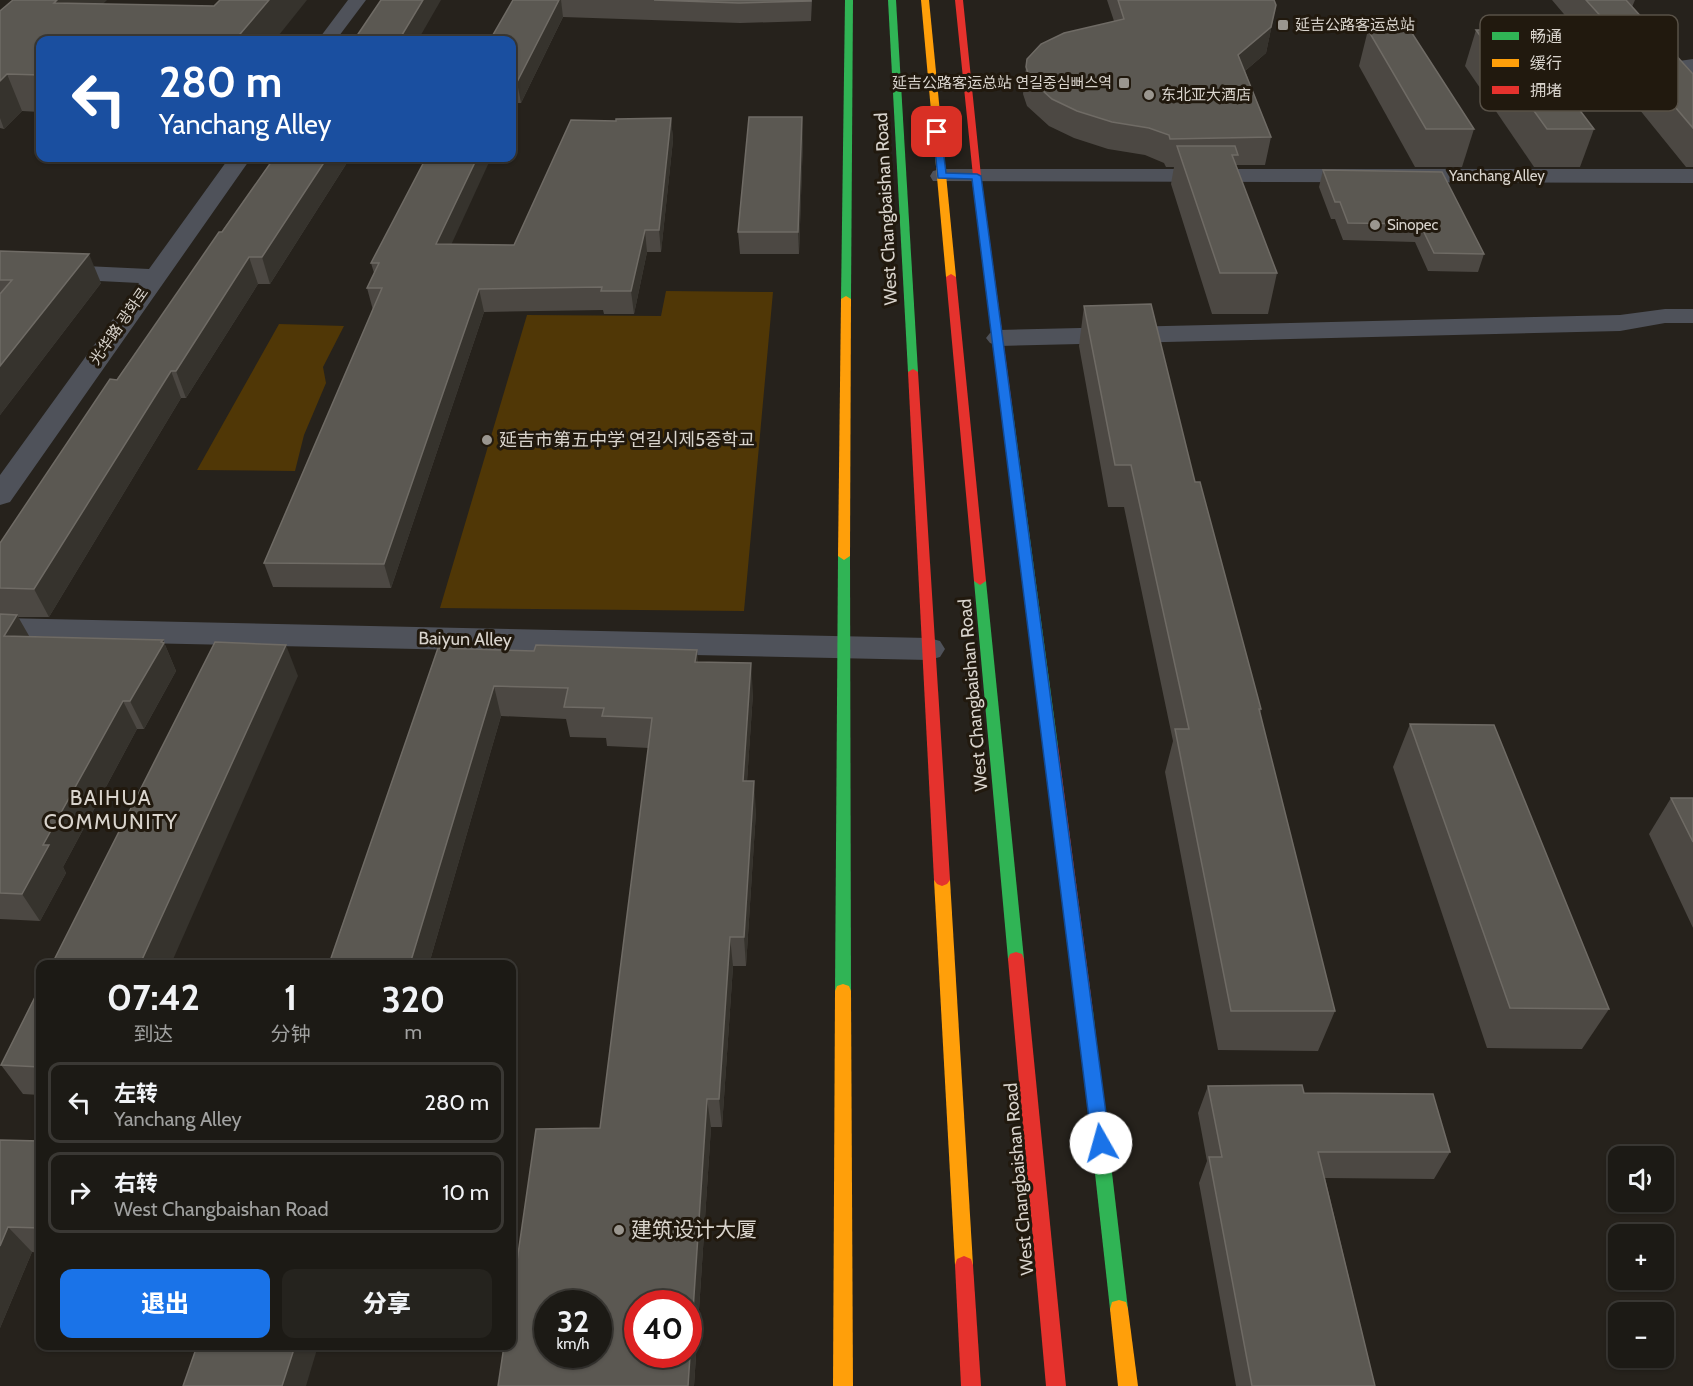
<!DOCTYPE html>
<html lang="zh">
<meta charset="utf-8">
<style>
body{margin:0;font-family:Cabin,"Noto Sans SC","Noto Sans KR",sans-serif;background:#25231e;color:#f1f3f6;height:100vh;display:flex;flex-direction:column;font-size:22px;white-space:nowrap}
*{box-sizing:border-box;margin:0}
p{font-size:20px;color:#a0a1a0}
.icon{flex:none;width:33px;height:33px;fill:none;stroke:currentColor;stroke-width:2;stroke-linecap:round;stroke-linejoin:round}
.map{position:relative;flex:1;overflow:hidden}
.details{position:absolute;left:36px;top:960px;width:480px;height:390px;display:flex;flex-direction:column;background:#1c1a15;border-radius:12px;box-shadow:0 2px 4px #0004,0 0 0 2px #3a3834}
.details>*{flex:none}
.hud{position:absolute;left:36px;top:36px;width:480px;height:126px;border-radius:12px;box-shadow:0 2px 4px #0004,0 0 0 2px #3a3834;background:#1a4fa0;color:#fff;overflow:hidden}
.buttons{position:absolute;left:1608px;top:1146px;display:grid;gap:12px}
.buttons a{display:grid;place-items:center;width:66px;height:66px;border-radius:12px;background:#1c1a15;box-shadow:0 2px 4px #0004,0 0 0 2px #3a3834;font-size:30px}
.speed{position:absolute;left:534px;top:1290px;display:flex;gap:12px;font-size:30px;font-weight:700;text-align:center}
.speed>*{display:grid;place-content:center;width:78px;height:78px;border-radius:50%;background:#1c1a15;box-shadow:0 2px 4px #0004,0 0 0 2px #3a3834;line-height:1}
.speed small{font-size:15px;font-weight:400}
.speed .limit{border:9px solid #d22;background:#fff;color:#111}
.pin{position:absolute;display:grid;place-items:center;width:51px;height:51px;color:#fff;margin:-26px;border-radius:12px;box-shadow:0 3px 9px #0006}
.me{position:absolute;width:66px;margin:-33px;rotate:353deg;stroke-linejoin:round;filter:drop-shadow(0 0 4px #0008)}
.turn{display:flex;align-items:center;gap:21px;height:126px;padding:0 24px;font-size:27px}
.turn .icon{width:78px;height:78px;stroke-width:2.5}
.turn b{display:block;font-size:42px;line-height:51px}
.eta{display:flex;justify-content:space-evenly;align-items:center;height:102px;text-align:center}
.eta b{font-size:36px;font-weight:800;line-height:42px}
.primary-button{display:flex;gap:12px;margin-top:auto;padding:12px 24px}
.primary-button a{flex:1;height:69px;border-radius:12px;background:#1a73e8;color:#fff;font-size:24px;font-weight:800;line-height:69px;text-align:center}
.primary-button a+a{background:#25231e;color:#f1f3f6}
ul{padding:0;list-style:none}
li{display:flex;align-items:center;gap:18px;height:81px;margin:0 12px 9px;padding:0 12px;border:3px solid #3a3834;border-radius:12px}
li div{flex:1}
li b{display:block;font-size:22px}
li em{font-style:normal}
.map>svg:first-child{display:block}
.green{fill:#503706}
.lines{fill:none;stroke-linecap:round;stroke-linejoin:round}
.street{fill:#4f525a;fill-rule:evenodd}
.fast{fill:#30b455;fill-rule:evenodd}
.slow{fill:#ff9f0a;fill-rule:evenodd}
.jam{fill:#e5322d;fill-rule:evenodd}
.wall{fill:#4c4843}
.shaded-wall{fill:#36332d}
.building{fill:#5b5852;stroke:#6f6b65;stroke-width:1.5;fill-rule:evenodd}
.route{fill:#1a73e8;stroke:#114b97;stroke-width:1.5}
.poi-dot{fill:#9a968f;stroke:#21190e;stroke-width:2}
.labels{text-anchor:middle;stroke-width:6;stroke-linejoin:round;paint-order:stroke}
.far-poi-label{font-size:15px;fill:#d9d4cd;stroke:#21190e;text-anchor:start}
.far-street-label{font-size:15px;fill:#d9d4cd;stroke:#21190e}
.street-label{font-size:18px;fill:#d9d4cd;stroke:#21190e}
.poi-label{font-size:18px;fill:#d9d4cd;stroke:#21190e;text-anchor:start}
.quarter-label{font-size:21px;letter-spacing:1.5px;fill:#d9d4cd;stroke:#21190e}
.near-poi-label{font-size:21px;fill:#d9d4cd;stroke:#21190e;text-anchor:start}
.key{fill:#21190e;stroke:#585147;stroke-width:1.5}
.key-label{font-size:16px;fill:#d9d4cd}
</style>
<div class="map">
<svg width="1693" height="1386" viewBox="0 0 1693 1386">
<rect width="100%" height="100%" fill="#26221c"/>
<!-- green -->
<g class="green">
<polygon points="666,291 773,292 744,611 440,608 527,315 661,316"/>
<polygon points="279,324 344,326 323,367 326,383 304,435 295,471 197,470"/>
</g>
<g class="lines">
<!-- street -->
<g class="street">
<polygon points="348,0 366,0 336,40 318,40"/>
<polygon points="1693,59 1693,78 1686,76 1676,65 1679,61"/>
<polygon points="229,158 251,158 10,502 0,505 0,475 139,283 0,276 0,262 149,269"/>
<polygon points="941,169 1693,169 1693,183 933,181 930,176 933,171"/>
<polygon points="1665,309 1693,309 1693,323 1665,323 1620,331 999,346 990,343 986,338 990,333 999,330 1620,315"/>
<polygon points="0,618 929,638 940,641 945,649 940,657 929,660 0,640"/>
</g>
<!-- fast -->
<g class="fast">
<polygon points="845,0 853,0 851,299 846,302 841,299"/>
<polygon points="888,0 896,0 918,372 913,375 908,372"/>
<polygon points="1007,402 1012,405 1058,746 1056,750 1046,750 1044,746 1002,405"/>
<polygon points="844,552 850,556 851,991 849,996 843,998 837,996 835,991 838,556"/>
<polygon points="980,577 986,581 1024,959 1022,964 1016,966 1010,964 1008,959 974,581"/>
<polygon points="1085,1004 1091,1006 1093,1011 1128,1309 1126,1316 1119,1318 1112,1316 1110,1309 1077,1011 1079,1006"/>
</g>
<!-- slow -->
<g class="slow">
<polygon points="921,0 929,0 956,277 951,280 946,277"/>
<polygon points="846,296 851,299 850,556 844,560 838,556 841,299"/>
<polygon points="942,874 947,876 950,880 973,1265 971,1271 964,1274 957,1271 955,1265 934,880 937,876"/>
<polygon points="843,984 849,986 851,991 853,1386 833,1386 835,991 837,986"/>
<polygon points="1119,1300 1126,1302 1128,1309 1138,1386 1118,1386 1110,1309 1112,1302"/>
</g>
<!-- jam -->
<g class="jam">
<polygon points="955,0 963,0 981,176 1012,405 1007,408 1002,405 973,176"/>
<polygon points="951,274 956,277 986,581 980,585 974,581 946,277"/>
<polygon points="913,369 918,372 950,880 947,884 942,886 937,884 934,880 908,372"/>
<polygon points="1051,741 1056,742 1058,746 1093,1011 1091,1016 1085,1018 1079,1016 1077,1011 1044,746 1046,742"/>
<polygon points="1016,952 1022,954 1024,959 1066,1386 1046,1386 1008,959 1010,954"/>
<polygon points="964,1256 971,1259 973,1265 981,1386 961,1386 955,1265 957,1259"/>
</g>
</g>
<!-- wall -->
<g class="wall">
<polygon points="307,0 40,40 40,112 22,111 4,129 0,128 0,11 102,4 214,6"/>
<polygon points="513,0 812,0 811,21 740,23 563,17 521,103 516,103 512,113"/>
<polygon points="1107,0 1274,0 1276,5 1266,53 1245,71 1271,137 1265,165 1236,165 1236,167 1277,273 1268,314 1212,314 1171,184 1174,167 1166,167 1164,163 1145,155 1108,149 1074,138 1049,126 1027,106 1023,94 1026,67 1114,21"/>
<polygon points="1552,0 1635,0 1632,7 1693,74 1693,167 1686,167 1601,62 1602,59"/>
<polygon points="1368,30 1474,129 1462,167 1415,167 1359,66"/>
<polygon points="1476,30 1594,129 1580,167 1534,167 1465,66"/>
<polygon points="671,118 673,140 661,252 647,252 634,314 604,314 603,310 484,312 391,588 273,587 264,563 373,310 367,288 374,273 371,263 452,244 514,245 616,121"/>
<polygon points="803,138 799,254 740,254 738,232"/>
<polygon points="274,158 350,158 270,284 258,284 186,398 181,398 49,617 18,617 29,636 163,640 176,671 144,729 137,729 63,867 66,873 40,921 0,919 0,543"/>
<polygon points="1323,170 1484,254 1478,272 1428,271 1415,242 1343,240 1335,219 1331,219 1319,187"/>
<polygon points="0,251 101,283 0,415"/>
<polygon points="1084,306 1195,482 1261,709 1260,713 1335,1011 1318,1051 1218,1050 1165,772 1173,741 1124,507 1108,507 1079,346"/>
<polygon points="438,648 698,662 753,693 747,781 756,811 746,966 733,966 722,1127 711,1127 694,1386 498,1386 600,1128 649,748 607,746 606,738 570,737 566,719 501,716 429,964 329,964"/>
<polygon points="1410,724 1609,1009 1582,1049 1487,1048 1393,767"/>
<polygon points="1671,798 1693,798 1693,928 1649,834"/>
<polygon points="40,987 40,1095 23,1094 1,1065"/>
<polygon points="1208,1086 1304,1093 1450,1152 1434,1179 1325,1178 1375,1386 1236,1386 1199,1183 1207,1161 1198,1113"/>
<polygon points="0,1140 40,1141 40,1253 32,1252 0,1328"/>
</g>
<!-- shaded-wall -->
<g class="shaded-wall">
<polygon points="57,0 107,0 67,39 54,3"/>
<polygon points="269,0 307,0 275,40 235,40"/>
<polygon points="423,0 441,0 418,40 399,40"/>
<polygon points="559,0 561,0 563,17 521,103 517,82"/>
<polygon points="1276,5 1266,53 1233,81 1238,55"/>
<polygon points="7,74 22,111 4,129 0,118 0,81"/>
<polygon points="512,82 516,103 512,113"/>
<polygon points="802,117 803,138 799,254 798,232"/>
<polygon points="671,118 673,140 661,252 659,230"/>
<polygon points="327,158 350,158 270,284 262,257"/>
<polygon points="477,158 491,158 441,267 436,244"/>
<polygon points="645,230 647,252 634,314 631,291"/>
<polygon points="89,254 101,283 0,415 0,366"/>
<polygon points="249,257 258,284 186,398 176,371"/>
<polygon points="479,289 484,312 391,588 384,564"/>
<polygon points="171,371 181,398 49,617 34,589"/>
<polygon points="17,615 33,643 4,636"/>
<polygon points="163,640 176,671 144,729 130,701"/>
<polygon points="286,645 298,676 171,964 140,964"/>
<polygon points="697,650 700,681 695,662"/>
<polygon points="751,663 753,693 745,811 743,781"/>
<polygon points="494,686 501,716 429,964 410,964"/>
<polygon points="123,701 137,729 63,867 66,873 40,921 22,894 43,845"/>
<polygon points="754,781 756,811 746,966 744,937"/>
<polygon points="730,937 733,966 722,1127 719,1099"/>
<polygon points="707,1099 711,1127 694,1386 688,1386"/>
<polygon points="8,1227 32,1252 0,1328 0,1246"/>
<polygon points="295,1346 318,1346 306,1386 282,1386"/>
</g>
<!-- building -->
<g class="building">
<polygon points="13,0 57,0 54,3 214,6 220,0 269,0 235,40 40,40 40,75 7,74 0,81 0,11"/>
<polygon points="381,0 423,0 399,40 354,40"/>
<polygon points="513,0 559,0 517,82 512,82 512,84 512,40 490,40"/>
<polygon points="654,0 811,0 811,1 739,3"/>
<polygon points="1118,0 1274,0 1276,5 1271,27 1238,55 1271,137 1170,139 1169,135 1149,128 1112,122 1077,111 1052,99 1030,79 1026,67 1027,59 1041,44 1064,33 1124,19"/>
<polygon points="1586,0 1626,0 1693,74 1693,128 1611,32 1615,32"/>
<polygon points="1368,30 1410,30 1474,129 1426,129"/>
<polygon points="1476,30 1519,30 1594,129 1547,129"/>
<polygon points="749,117 802,117 798,232 738,232"/>
<polygon points="671,118 659,230 645,230 631,291 601,291 602,287 479,289 384,564 264,563 382,288 367,288 379,263 371,263 426,158 477,158 436,244 514,245 571,120 616,121 616,119"/>
<polygon points="1177,146 1235,146 1238,155 1232,155 1277,273 1220,273"/>
<polygon points="274,158 327,158 262,257 249,257 176,371 171,371 34,589 0,588 0,543 110,379 117,380 219,232 222,232"/>
<polygon points="1323,170 1442,172 1484,254 1434,253 1420,224 1348,223 1340,202 1335,202"/>
<polygon points="0,251 89,254 0,366 0,294 12,280 0,280"/>
<polygon points="1151,304 1195,482 1200,482 1261,709 1259,709 1335,1011 1231,1011 1175,729 1189,729 1131,465 1115,465 1084,306"/>
<polygon points="0,614 17,615 4,636 163,640 161,642 164,643 130,701 123,701 43,845 49,845 22,894 0,893"/>
<polygon points="215,642 286,645 140,964 52,964"/>
<path d="M536,645L697,650L695,662L751,663L743,781H754L744,937H730L719,1099H707L688,1386H498L504,1346H512V1296L536,1129L600,1128L652,718L602,716L604,708L564,707L568,688L494,686L410,964H329L438,648L534,651ZM548,1304H598V1354H548ZM638,1304H688V1354H638Z"/>
<polygon points="1410,724 1494,725 1609,1009 1510,1008"/>
<polygon points="1671,798 1693,798 1693,842"/>
<polygon points="40,987 40,1067 1,1065"/>
<polygon points="1302,1085 1304,1093 1433,1094 1450,1152 1318,1152 1375,1386 1252,1386 1209,1157 1222,1157 1208,1086"/>
<polygon points="0,1140 40,1141 40,1228 8,1227 0,1246"/>
<polygon points="197,1346 295,1346 282,1386 183,1386"/>
</g>
<!-- route -->
<polygon class="route" points="937,129 941,132 946,173 977,174 981,176 1110,1143 1107,1149 1101,1151 1095,1149 1092,1143 972,179 938,178 933,132"/>
<!-- markers -->
<g class="poi-dot">
<rect x="1277" y="19" width="12" height="12" rx="3"/>
<rect x="1118" y="77" width="12" height="12" rx="3"/>
<circle cx="1149" cy="95" r="6"/>
<circle cx="1375" cy="225" r="6"/>
<circle cx="487" cy="440" r="6"/>
<circle cx="619" cy="1230" r="6"/>
</g>
<g class="labels">
<!-- far-poi labels -->
<g class="far-poi-label">
<text x="1295" y="30">延吉公路客运总站</text>
<text x="1112" y="88" text-anchor="end">延吉公路客运总站 연길중심뻐스역</text>
<text x="1161" y="100">东北亚大酒店</text>
<text x="1387" y="230">Sinopec</text>
</g>
<!-- far-street labels -->
<g class="far-street-label">
<text x="1497" y="181">Yanchang Alley</text>
<text transform="translate(119 326) rotate(-55)" y="5">光华路 광화로</text>
</g>
<!-- street labels -->
<g class="street-label">
<text transform="translate(886 209) rotate(-93)" y="6">West Changbaishan Road</text>
<text transform="translate(465 639) rotate(1)" y="6">Baiyun Alley</text>
<text transform="translate(973 695) rotate(-95)" y="6">West Changbaishan Road</text>
<text transform="translate(1019 1179) rotate(-95)" y="6">West Changbaishan Road</text>
</g>
<!-- poi labels -->
<g class="poi-label">
<text x="499" y="446">延吉市第五中学 연길시제5중학교</text>
</g>
<!-- quarter labels -->
<g class="quarter-label">
<text x="111" y="805">BAIHUA<tspan x="111" dy="24">COMMUNITY</tspan></text>
</g>
<!-- near-poi labels -->
<g class="near-poi-label">
<text x="631" y="1237">建筑设计大厦</text>
</g>
</g>
<!-- legend -->
<rect x="1480" y="15" width="198" height="96" rx="9" class="key"/>
<rect x="1492" y="32" width="27" height="8" fill="#30b455"/>
<rect x="1492" y="59" width="27" height="8" fill="#ff9f0a"/>
<rect x="1492" y="86" width="27" height="8" fill="#e5322d"/>
<g class="key-label">
<text x="1530" y="42">畅通</text>
<text x="1530" y="69">缓行</text>
<text x="1530" y="96">拥堵</text>
</g>
</svg>
<div class="buttons">
<a><svg class="icon" aria-label="sound" viewBox="0 0 24 24"><path d="M4 9h4l5-4v14l-5-4H4zM17 9q2 3 0 6"/></svg></a>
<a>+</a>
<a>−</a>
</div>
<div class="speed"><div>32<small>km/h</small></div><div class="limit">40</div></div>
<div class="pin" style="left:937px;top:132px;background:#d93025"><svg class="icon" aria-label="arrive" viewBox="0 0 24 24"><path d="M6 21V4h12l-3 4 3 4H6"/></svg></div>
<svg class="me" style="left:1101px;top:1143px" viewBox="-20 -20 40 40"><circle r="19" fill="#fff"/><path d="M0-13L10 11 0 6-10 11z" fill="#1a73e8"/></svg>
<div class="hud">
<div class="turn"><svg class="icon" aria-label="left" viewBox="0 0 24 24"><path d="M17 20v-9H6M10 6l-5 5 5 5"/></svg><div><b>280 m</b>Yanchang Alley</div></div>
</div>
<section class="details">
<div class="eta">
<div><b>07:42</b><p>到达</p></div>
<div><b>1</b><p>分钟</p></div>
<div><b>320</b><p>m</p></div>
</div>
<ul>
<li><svg class="icon" aria-label="left" viewBox="0 0 24 24"><path d="M17 20v-9H6M10 6l-5 5 5 5"/></svg><div><b>左转</b><p>Yanchang Alley</p></div><em>280 m</em></li>
<li><svg class="icon" aria-label="right" viewBox="0 0 24 24"><path d="M7 20v-9h11M14 6l5 5-5 5"/></svg><div><b>右转</b><p>West Changbaishan Road</p></div><em>10 m</em></li>
</ul>
<div class="primary-button"><a>退出</a><a>分享</a></div>
</section>
</div>
